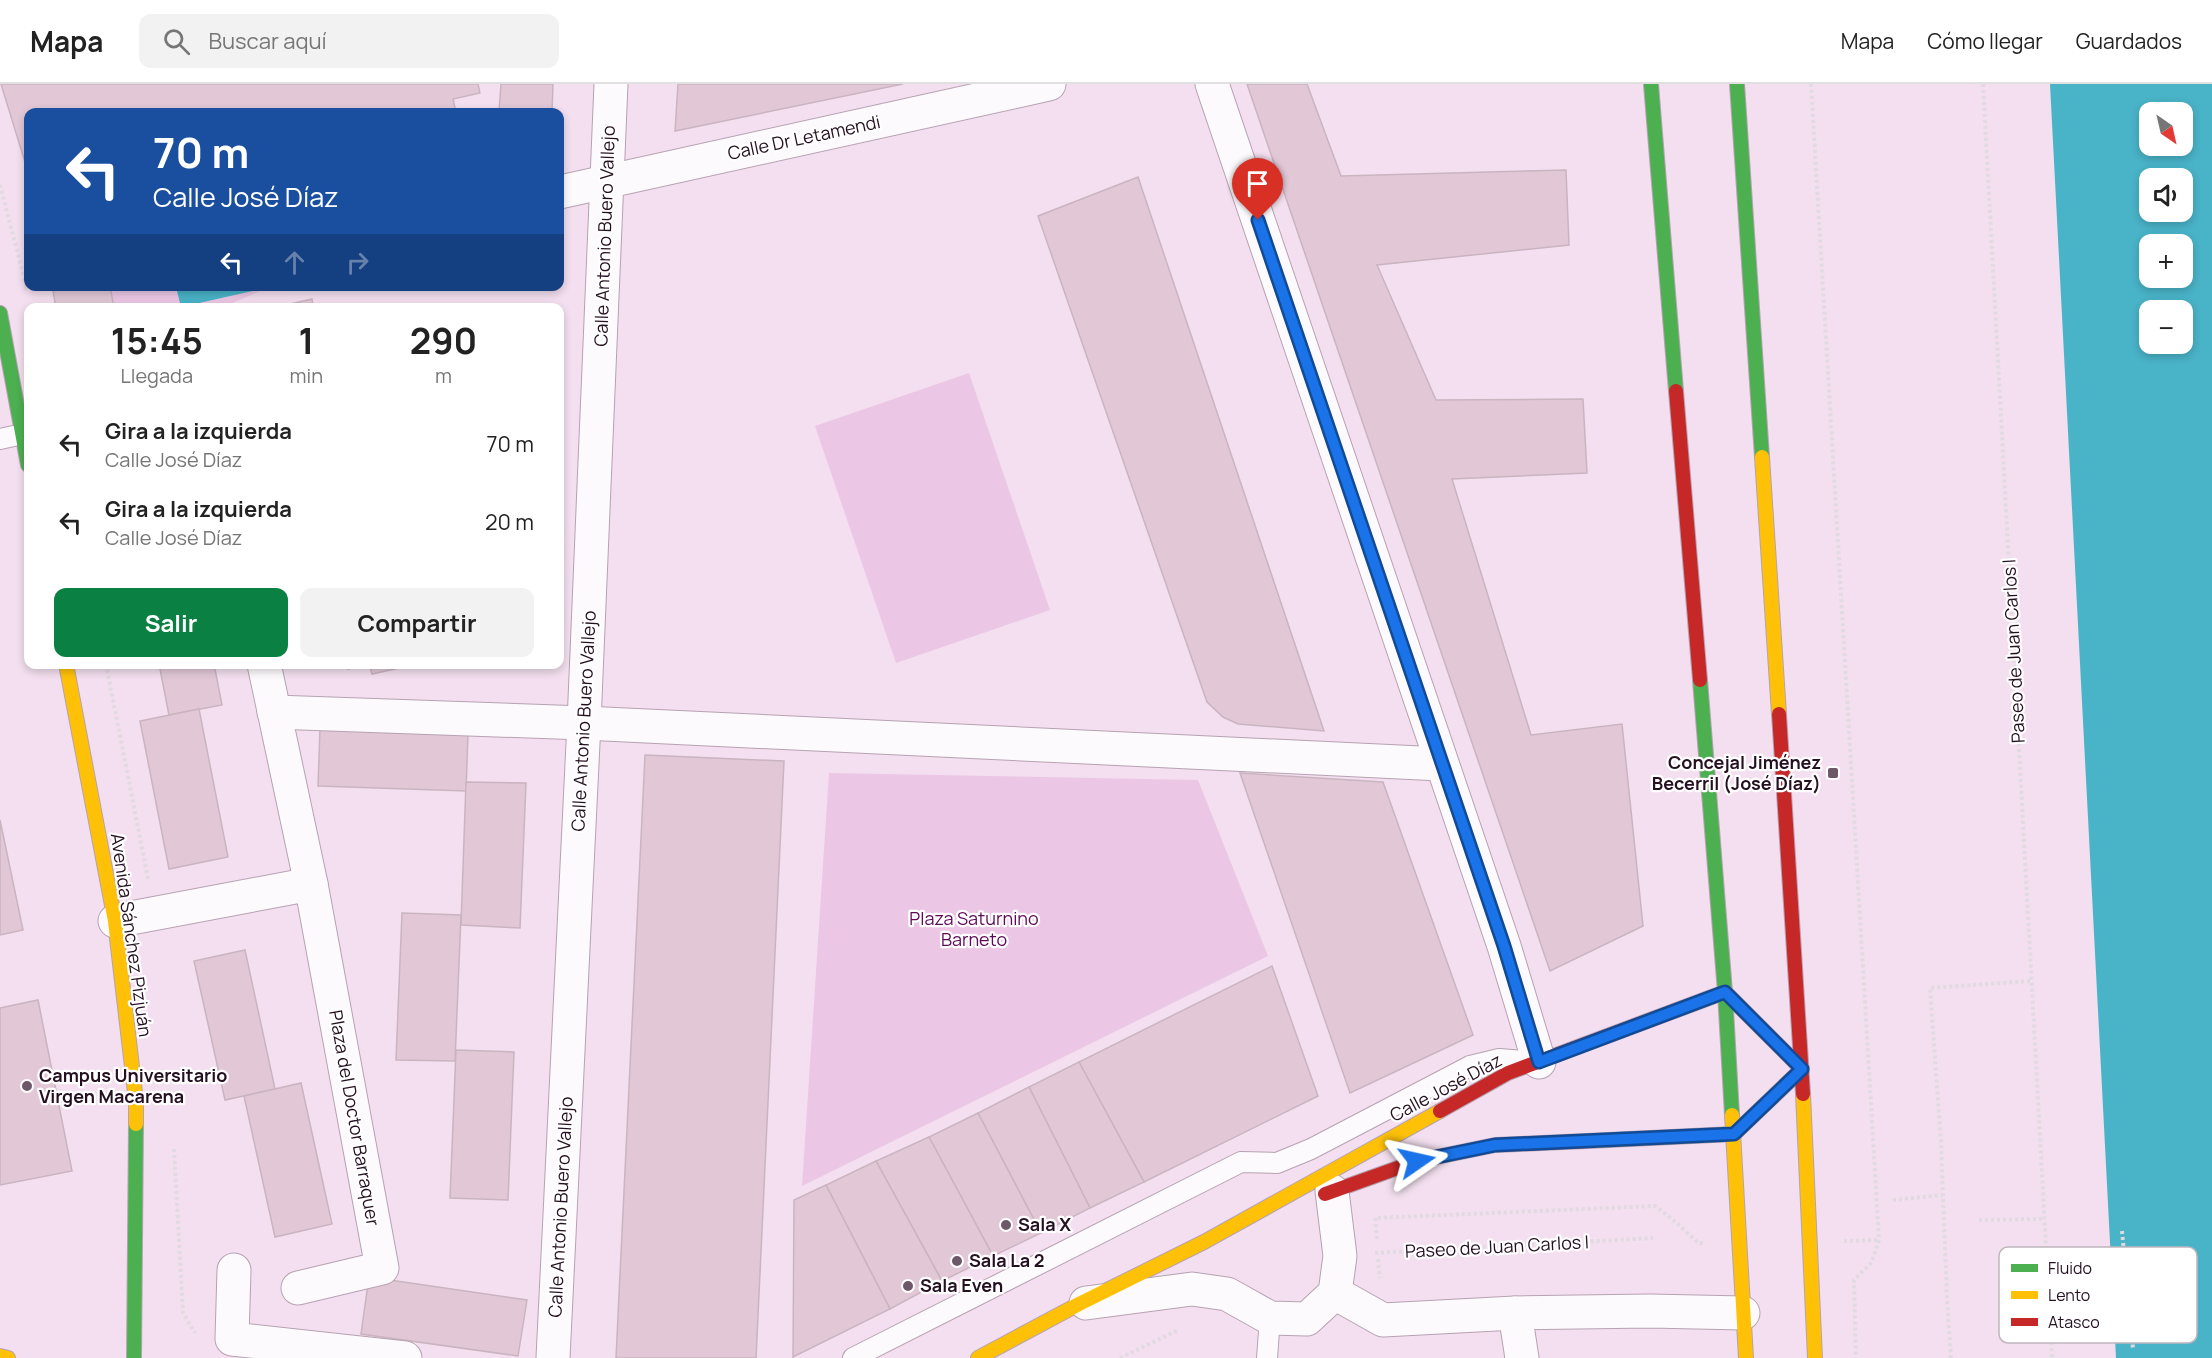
<!DOCTYPE html>
<html lang="es">
<meta charset="utf-8">
<style>
body{margin:0;font-family:Manrope,sans-serif;background:#f2f2f2;color:#222;height:100vh;display:flex;flex-direction:column;font-size:22px;white-space:nowrap}
*{box-sizing:border-box;margin:0}
p{font-size:20px;color:#767676}
.icon{flex:none;width:33px;height:33px;fill:none;stroke:currentColor;stroke-width:2;stroke-linecap:round;stroke-linejoin:round}
.map{position:relative;flex:1;overflow:hidden}
.drawer{position:absolute;left:24px;top:219px;width:540px;height:366px;display:flex;flex-direction:column;background:#fff;border-radius:12px;box-shadow:0 3px 9px #0003}
.drawer>*{flex:none}
.banner{position:absolute;left:24px;top:24px;width:540px;height:183px;border-radius:12px;box-shadow:0 3px 9px #0003;background:#1a4fa0;color:#fff;overflow:hidden}
.needle{width:39px;rotate:146deg}
.buttons{position:absolute;left:2139px;top:18px;display:grid;gap:12px}
.buttons a{display:grid;place-items:center;width:54px;height:54px;border-radius:12px;background:#fff;box-shadow:0 3px 9px #0003;font-size:30px}
.pin{position:absolute;display:grid;place-items:center;width:51px;height:51px;color:#fff;margin:-62px -26px;border-radius:50% 50% 50% 0;rotate:-45deg;box-shadow:0 0 6px #0007}
.pin .icon{rotate:45deg}
.me{position:absolute;width:66px;margin:-33px;rotate:79deg;stroke-linejoin:round;filter:drop-shadow(0 0 4px #0008)}
.turn{display:flex;align-items:center;gap:21px;height:126px;padding:0 30px;font-size:27px}
.turn .icon{width:78px;height:78px;stroke-width:2.5}
.turn b{display:block;font-size:42px;line-height:51px}
.lanes{display:flex;align-items:center;height:57px;padding:0 30px;background:#0003;justify-content:center;gap:30px;direction:ltr}
.lanes .off{opacity:.35}
.eta{display:flex;justify-content:space-evenly;align-items:center;height:102px;text-align:center}
.eta b{font-size:36px;font-weight:700;line-height:42px}
.action{display:flex;gap:12px;margin-top:auto;padding:12px 30px}
.action a{flex:1;height:69px;border-radius:12px;background:#0b8043;color:#fff;font-size:24px;font-weight:700;line-height:69px;text-align:center}
.action a+a{background:#f2f2f2;color:#222}
ul{padding:0;list-style:none}
li{display:flex;align-items:center;gap:18px;height:78px;padding:0 30px}
li div{flex:1}
li b{display:block;font-size:22px}
li em{font-style:normal}
header{display:flex;align-items:center;gap:36px;box-sizing:border-box;height:84px;padding:0 30px;background:#fff;border-bottom:2px solid #e0e0e0}
header strong{font-size:28px}
nav{display:flex;gap:33px;margin-inline-start:auto;font-size:21px}
.search{width:420px;height:54px;background:#f2f2f2;display:flex;align-items:center;gap:15px;box-sizing:border-box;padding:0 21px;border-radius:12px;color:#767676;font-size:22px}
.map>svg:first-child{display:block}
.green{fill:#ecc7e5}
.water{fill:#49b3c8;fill-rule:evenodd}
.building{fill:#e2c8d7;stroke:#cab4c0;stroke-width:1.5}
.lines{fill:none;stroke-linecap:round;stroke-linejoin:round}
.lane-casing{stroke:#b6a2b2;stroke-width:22}
.street-casing{stroke:#b6a2b2;stroke-width:35}
.fast-casing{stroke:#b6a2b2;stroke-width:16}
.slow-casing{stroke:#b6a2b2;stroke-width:16}
.jam-casing{stroke:#b6a2b2;stroke-width:16}
.path{stroke:#e1dae0;stroke-width:4;stroke-dasharray:3 3;stroke-linecap:butt}
.lane{stroke:#fdfafd;stroke-width:20}
.street{stroke:#fdfafd;stroke-width:33}
.fast{stroke:#4caf50;stroke-width:14}
.slow{stroke:#ffc107;stroke-width:14}
.jam{stroke:#c62828;stroke-width:14}
.route-casing{stroke:#114b97;stroke-width:15}
.route{stroke:#1a73e8;stroke-width:10}
.poi-dot{fill:#6d586a;stroke:#fff;stroke-width:2}
.labels{text-anchor:middle;stroke-width:4.5;stroke-linejoin:round;paint-order:stroke}
.street-label{font-size:18px;fill:#251022;stroke:#fff}
.poi-label{font-size:18px;font-weight:bold;fill:#251022;stroke:#fff;text-anchor:start}
.park-label{font-size:18px;fill:#5f0957;stroke:#fff}
.key{fill:#fff;stroke:#beb7bd;stroke-width:1.5}
.key-label{font-size:16px;fill:#251022}
</style>
<header>
<strong>Mapa</strong>
<div class="search"><svg class="icon" aria-label="search" viewBox="0 0 24 24"><circle cx="10" cy="10" r="6"/><path d="M15 15l6 6"/></svg>Buscar aquí</div>
<nav><a>Mapa</a><a>Cómo llegar</a><a>Guardados</a></nav>
</header>
<div class="map">
<svg width="2212" height="1274" viewBox="0 0 2212 1274">
<rect width="100%" height="100%" fill="#f3dfef"/>
<!-- green -->
<g class="green">
<polygon points="110,203 270,203 221,224 114,223"/>
<polygon points="969,289 1050,526 896,579 815,342"/>
<polygon points="829,689 1198,696 1268,872 802,1102"/>
</g>
<!-- water -->
<g class="water">
<path d="M2050,0H2212V1274H2116ZM2150,28H2182V62H2150ZM2150,94H2182V128H2150ZM2150,160H2182V194H2150ZM2150,226H2182V260H2150Z"/>
<polygon points="271,203 181,223 176,203 176,202"/>
</g>
<!-- building -->
<g class="building">
<polygon points="1,0 478,0 480,9 453,15 456,28 28,28 28,88"/>
<polygon points="501,0 553,0 552,28 499,28"/>
<polygon points="678,0 903,0 675,47"/>
<polygon points="1247,0 1307,0 1341,92 1566,86 1569,161 1377,181 1436,316 1583,315 1587,389 1452,395 1531,651 1622,640 1643,842 1550,887"/>
<polygon points="1138,93 1324,647 1238,640 1223,633 1207,618 1038,132"/>
<polygon points="76,202 110,202 114,224 56,224 53,207"/>
<polygon points="312,215 313,224 273,224"/>
<polygon points="159,580 214,580 222,621 169,631"/>
<polygon points="347,580 367,580 348,585"/>
<polygon points="369,580 417,580 372,590"/>
<polygon points="199,625 228,773 169,785 140,637"/>
<polygon points="320,645 468,650 466,707 318,702"/>
<polygon points="645,671 784,677 756,1274 616,1274"/>
<polygon points="1240,689 1383,698 1473,951 1350,1009"/>
<polygon points="466,698 526,699 520,844 461,841"/>
<polygon points="0,736 23,846 0,851"/>
<polygon points="402,829 461,831 455,977 396,976"/>
<polygon points="245,866 275,1005 225,1016 194,877"/>
<polygon points="1272,882 1318,1012 1144,1098 1079,978"/>
<polygon points="38,916 72,1087 0,1101 0,924"/>
<polygon points="456,966 514,968 508,1116 450,1114"/>
<polygon points="1079,978 1144,1098 1090,1124 1029,1003"/>
<polygon points="301,999 332,1140 275,1153 244,1012"/>
<polygon points="1029,1003 1090,1124 1041,1149 978,1029"/>
<polygon points="978,1029 1041,1149 993,1172 929,1053"/>
<polygon points="929,1053 993,1172 942,1197 876,1077"/>
<polygon points="876,1077 942,1197 890,1225 826,1101"/>
<polygon points="826,1101 890,1225 793,1273 794,1116"/>
<polygon points="369,1193 527,1216 518,1272 361,1250"/>
</g>
<g class="lines">
<!-- lane casing -->
<g class="lane-casing">
<g id="lane">
<polyline points="0,355 23,350"/>
<polyline points="853,1274 1241,1078 1277,1079 1311,1065 1470,982 1499,975 1524,977"/>
<polyline points="1267,1274 1270,1234"/>
</g>
</g>
<!-- street casing -->
<g class="street-casing">
<g id="street">
<polyline points="1212,0 1504,862 1539,978"/>
<polyline points="560,108 1049,0"/>
<polyline points="264,580 311,800 382,1184 298,1204"/>
<polyline points="274,628 584,639 1441,680"/>
<polyline points="115,837 311,800"/>
<polyline points="234,1186 232,1255 405,1274"/>
<polyline points="1335,1209 1383,1236 1515,1229 1650,1227 1743,1229"/>
<polyline points="1086,1219 1192,1205 1227,1210 1270,1234 1307,1235 1335,1209 1340,1172 1332,1107"/>
<polyline points="1515,1229 1522,1274"/>
<polyline points="553,1274 584,639 611,0"/>
</g>
</g>
<!-- fast casing -->
<g class="fast-casing">
<g id="fast">
<polyline points="1651,0 1676,307"/>
<polyline points="1737,0 1762,373"/>
<polyline points="0,229 28,381"/>
<polyline points="1700,596 1725,908 1732,1031"/>
<polyline points="134,1274 136,1040"/>
</g>
</g>
<!-- slow casing -->
<g class="slow-casing">
<g id="slow">
<polyline points="1762,373 1779,630"/>
<polyline points="66,580 115,837 136,1017 136,1040"/>
<polyline points="1803,1010 1815,1274"/>
<polyline points="1732,1031 1746,1274"/>
<polyline points="1587,1057 1734,1050 1802,985"/>
<polyline points="0,1272 8,1274"/>
<polyline points="978,1274 1079,1220 1204,1158 1440,1027"/>
</g>
</g>
<!-- jam casing -->
<g class="jam-casing">
<g id="jam">
<polyline points="1676,307 1700,596"/>
<polyline points="1779,630 1803,1010"/>
<polyline points="1440,1027 1508,989 1725,908 1802,985"/>
<polyline points="1325,1110 1417,1077 1495,1061 1587,1057"/>
</g>
</g>
<!-- path -->
<g class="path">
<polyline points="1811,0 1879,1156 1872,1178 1854,1196 1856,1274"/>
<polyline points="1983,0 2052,1274"/>
<polyline points="0,101 27,205"/>
<polyline points="24,205 32,202"/>
<polyline points="106,580 148,795"/>
<polyline points="174,1065 183,1229 195,1249"/>
<polyline points="1893,1116 1943,1111"/>
<polyline points="1979,1136 2044,1135"/>
<polyline points="2122,1147 2133,1265"/>
<polyline points="1377,1155 1375,1134 1655,1122 1677,1139 1698,1159 1705,1159"/>
<polyline points="1844,1157 1879,1156"/>
<polyline points="1375,1169 1653,1154"/>
<polyline points="1378,1175 1380,1194"/>
<polyline points="1120,1274 1178,1246"/>
<polyline points="1951,1274 1947,1214 1941,1059 1930,904 2032,897"/>
</g>
<!-- lane -->
<use href="#lane" class="lane"/>
<!-- street -->
<use href="#street" class="street"/>
<!-- fast -->
<use href="#fast" class="fast"/>
<!-- slow -->
<use href="#slow" class="slow"/>
<!-- jam -->
<use href="#jam" class="jam"/>
</g>
<g class="lines">
<!-- route casing -->
<g class="route-casing">
<polyline id="route" points="1258,136 1504,862 1539,978 1725,908 1802,985 1734,1050 1495,1061 1417,1077"/>
</g>
<!-- route -->
<use href="#route" class="route"/>
</g>
<!-- markers -->
<g class="poi-dot">
<rect x="1827" y="683" width="12" height="12" rx="3"/>
<circle cx="27" cy="1002" r="6"/>
<circle cx="1006" cy="1141" r="6"/>
<circle cx="957" cy="1177" r="6"/>
<circle cx="908" cy="1202" r="6"/>
</g>
<g class="labels">
<!-- street labels -->
<g class="street-label">
<text transform="translate(804 54) rotate(-12)" y="6">Calle Dr Letamendi</text>
<text transform="translate(605 152) rotate(-88)" y="6">Calle Antonio Buero Vallejo</text>
<text transform="translate(2014 567) rotate(-93)" y="6">Paseo de Juan Carlos I</text>
<text transform="translate(584 637) rotate(-87)" y="6">Calle Antonio Buero Vallejo</text>
<text transform="translate(131 851) rotate(82)" y="6">Avenida Sánchez Pizjuán</text>
<text transform="translate(1446 1004) rotate(-28)" y="6">Calle José Díaz</text>
<text transform="translate(354 1034) rotate(80)" y="6">Plaza del Doctor Barraquer</text>
<text transform="translate(561 1123) rotate(-87)" y="6">Calle Antonio Buero Vallejo</text>
<text transform="translate(1497 1163) rotate(-3)" y="6">Paseo de Juan Carlos I</text>
</g>
<!-- poi labels -->
<g class="poi-label">
<text x="1821" y="685" text-anchor="end">Concejal Jiménez<tspan x="1821" dy="21">Becerril (José Díaz)</tspan></text>
<text x="39" y="998">Campus Universitario<tspan x="39" dy="21">Virgen Macarena</tspan></text>
<text x="1018" y="1147">Sala X</text>
<text x="969" y="1183">Sala La 2</text>
<text x="920" y="1208">Sala Even</text>
</g>
<!-- park labels -->
<g class="park-label">
<text x="974" y="841">Plaza Saturnino<tspan x="974" dy="21">Barneto</tspan></text>
</g>
</g>
<!-- legend -->
<rect x="1999" y="1163" width="198" height="96" rx="9" class="key"/>
<rect x="2011" y="1180" width="27" height="8" fill="#4caf50"/>
<rect x="2011" y="1207" width="27" height="8" fill="#ffc107"/>
<rect x="2011" y="1234" width="27" height="8" fill="#c62828"/>
<g class="key-label">
<text x="2048" y="1190">Fluido</text>
<text x="2048" y="1217">Lento</text>
<text x="2048" y="1244">Atasco</text>
</g>
</svg>
<div class="buttons">
<a><svg class="needle" viewBox="-14 -14 28 28"><path d="M0-13l5 13h-10z" fill="#e53935"/><path d="M0 13l5-13h-10z" fill="#767676"/></svg></a>
<a><svg class="icon" aria-label="sound" viewBox="0 0 24 24"><path d="M4 9h4l5-4v14l-5-4H4zM17 9q2 3 0 6"/></svg></a>
<a>+</a>
<a>−</a>
</div>
<div class="pin" style="left:1258px;top:136px;background:#d93025"><svg class="icon" aria-label="arrive" viewBox="0 0 24 24"><path d="M6 21V4h12l-3 4 3 4H6"/></svg></div>
<svg class="me" style="left:1417px;top:1077px" viewBox="-20 -20 40 40"><path d="M0-17L14 15 0 8-14 15z" fill="#1a73e8" stroke="#fff" stroke-width="4"/></svg>
<div class="banner">
<div class="turn"><svg class="icon" aria-label="left" viewBox="0 0 24 24"><path d="M17 20v-9H6M10 6l-5 5 5 5"/></svg><div><b>70 m</b>Calle José Díaz</div></div>
<div class="lanes"><svg class="icon" aria-label="left" viewBox="0 0 24 24"><path d="M17 20v-9H6M10 6l-5 5 5 5"/></svg><svg class="icon off" aria-label="ahead" viewBox="0 0 24 24"><path d="M12 20V5M6 11l6-6 6 6"/></svg><svg class="icon off" aria-label="right" viewBox="0 0 24 24"><path d="M7 20v-9h11M14 6l5 5-5 5"/></svg></div>
</div>
<section class="drawer">
<div class="eta">
<div><b>15:45</b><p>Llegada</p></div>
<div><b>1</b><p>min</p></div>
<div><b>290</b><p>m</p></div>
</div>
<ul>
<li><svg class="icon" aria-label="left" viewBox="0 0 24 24"><path d="M17 20v-9H6M10 6l-5 5 5 5"/></svg><div><b>Gira a la izquierda</b><p>Calle José Díaz</p></div><em>70 m</em></li>
<li><svg class="icon" aria-label="left" viewBox="0 0 24 24"><path d="M17 20v-9H6M10 6l-5 5 5 5"/></svg><div><b>Gira a la izquierda</b><p>Calle José Díaz</p></div><em>20 m</em></li>
</ul>
<div class="action"><a>Salir</a><a>Compartir</a></div>
</section>
</div>
